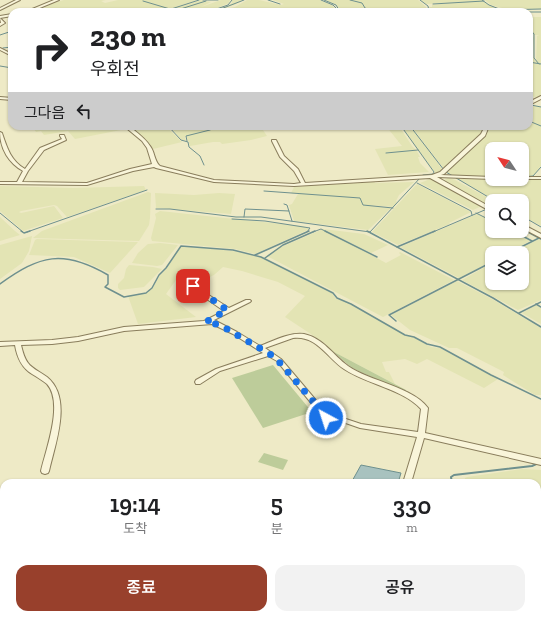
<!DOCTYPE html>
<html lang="ko">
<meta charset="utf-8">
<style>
body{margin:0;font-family:"Zilla Slab","Noto Sans KR",serif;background:#f2f2f2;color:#202124;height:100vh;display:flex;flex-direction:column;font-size:15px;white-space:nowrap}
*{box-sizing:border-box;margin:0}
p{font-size:13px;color:#757577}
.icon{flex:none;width:22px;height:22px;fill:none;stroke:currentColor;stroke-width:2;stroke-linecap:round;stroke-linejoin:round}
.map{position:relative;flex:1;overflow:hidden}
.drawer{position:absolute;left:0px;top:479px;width:541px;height:140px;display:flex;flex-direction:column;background:#fff;border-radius:12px 12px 0 0;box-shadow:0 1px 3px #0004}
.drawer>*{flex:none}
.banner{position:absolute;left:8px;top:8px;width:525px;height:122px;border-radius:12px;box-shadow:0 1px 3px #0004;background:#fff;color:#202124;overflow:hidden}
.needle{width:26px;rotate:306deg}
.tools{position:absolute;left:485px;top:142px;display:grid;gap:8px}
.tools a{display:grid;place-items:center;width:44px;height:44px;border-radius:8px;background:#fff;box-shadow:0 1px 3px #0004;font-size:20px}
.pin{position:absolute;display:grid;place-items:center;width:34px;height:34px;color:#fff;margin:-17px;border-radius:8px;box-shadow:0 2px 6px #0006}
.me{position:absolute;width:44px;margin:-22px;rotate:320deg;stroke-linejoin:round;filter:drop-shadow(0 0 3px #0008)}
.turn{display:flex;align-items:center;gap:14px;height:84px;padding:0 16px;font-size:18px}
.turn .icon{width:52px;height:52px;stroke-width:2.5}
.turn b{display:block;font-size:28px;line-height:34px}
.then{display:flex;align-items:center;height:38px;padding:0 16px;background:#0003;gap:8px;font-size:15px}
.eta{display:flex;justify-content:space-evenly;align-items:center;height:68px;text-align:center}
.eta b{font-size:24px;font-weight:600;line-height:28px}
.action{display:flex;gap:8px;margin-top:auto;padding:8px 16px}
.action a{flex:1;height:46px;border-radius:12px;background:#98402c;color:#fff;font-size:16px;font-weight:600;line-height:46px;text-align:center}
.action a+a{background:#f2f2f2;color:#202124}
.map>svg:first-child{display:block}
.farmland{fill:#e3e4b4}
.green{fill:#bdcc9a}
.water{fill:#a8c2bf;stroke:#6e908e}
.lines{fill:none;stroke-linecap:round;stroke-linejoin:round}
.stream-far2{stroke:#6e908e;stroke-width:1}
.stream-far1{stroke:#6e908e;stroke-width:1.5}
.stream{stroke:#6e908e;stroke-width:2}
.street-casing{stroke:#897d5c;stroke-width:2}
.street{fill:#f9f5da;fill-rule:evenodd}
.route{stroke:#1a73e8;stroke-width:7;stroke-dasharray:0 12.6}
</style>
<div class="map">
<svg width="541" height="619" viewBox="0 0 541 619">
<rect width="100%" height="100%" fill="#eeeac6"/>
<!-- farmland -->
<g class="farmland">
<polygon points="64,0 106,0 101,1 105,3 118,0 197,0 170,9 200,0 211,2 201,7 221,0 230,0 229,3 213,10 229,5 232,3 232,0 244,0 234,5 212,12 209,12 211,10 202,12 36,12 53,3"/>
<polygon points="247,0 259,0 281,5 284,4 273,0 320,0 332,5 339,12 217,12 235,7"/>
<polygon points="325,0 418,0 426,7 426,10 425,12 343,12 339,10 336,5"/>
<polygon points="420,0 482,0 489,5 503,10 491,11 506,12 430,12 429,7 432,7 432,5 448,3 426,4"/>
<polygon points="485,0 541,0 541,9 506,9 491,5"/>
<polygon points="529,17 541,17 541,95 537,98 529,95 529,29 533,34 530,35 533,36 534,38 532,55 536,62 537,36 539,35 534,35 529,28"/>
<polygon points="533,105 541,107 541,166 533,176 522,176 522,149 492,149 492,176 452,176 446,172 482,138 489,126 529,126 529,106"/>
<polygon points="32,126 123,126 126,129 75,139 68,131 44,135 41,131 36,132"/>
<polygon points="130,126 166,126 182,142 153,149"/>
<polygon points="169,126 217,126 215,128 218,126 256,126 263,130 267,136 251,140 222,144 220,142 213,142 190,146 186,136 185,137 186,141 182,140"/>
<polygon points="386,126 399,126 412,146 417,151 420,157 418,157 420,163 429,172 388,175 375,149 402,146"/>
<polygon points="411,126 484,126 481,134 444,169"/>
<polygon points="412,129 428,149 442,169 442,171 435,173 404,130"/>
<polygon points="449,178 455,180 492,200 483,204 441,181"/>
<polygon points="456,178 541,179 541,226 522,216 522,201 496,201"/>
<polygon points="430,179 437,181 482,206 473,210 420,183"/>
<polygon points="374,180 375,183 414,182 399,195 396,201 397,202 393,207 368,205 391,208 368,230 294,221 289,205 292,204 298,194 291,193 294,187"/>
<polygon points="417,184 471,212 449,223 450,224 398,245 372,232"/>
<polygon points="0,186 73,188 144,186 146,190 67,217 57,206 54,205 21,211 19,212 21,213 54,206 63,218 23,231 0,211"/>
<polygon points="148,192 151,193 150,218 149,225 139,241 33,238 42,231"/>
<polygon points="155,193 194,195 219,193 235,194 231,214 156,208"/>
<polygon points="160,211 302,226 310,229 255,254 235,249 152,241 151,238 156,218 155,214"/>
<polygon points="477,214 492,221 492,231 512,231 530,241 507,253 492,253 492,261 459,278 400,247"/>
<polygon points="0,217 15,231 20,235 0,241"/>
<polygon points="323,229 386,263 401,255 399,253 400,252 454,280 383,317 267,256 279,248"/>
<polygon points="323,229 364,234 388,245 371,253"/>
<polygon points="32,236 29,251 22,263 0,279 0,245"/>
<polygon points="37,239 135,242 138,242 110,273 74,257 29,255 35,240"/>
<polygon points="539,239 541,240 541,300 518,310 462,280 492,263 492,283 522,283 522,253 511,253"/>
<polygon points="160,243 178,245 162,265 157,266 132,263 138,253 148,244"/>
<polygon points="181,246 233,251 261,257 332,293 336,299 342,300 365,312 374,318 395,328 405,336 411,336 431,347 440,348 498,379 484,388 427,359 417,364 405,359 382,362 386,372 389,372 395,384 334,352 323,342 285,317 305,296 278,282 242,271 223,267 214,275 195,284 188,280 176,280 166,294 196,317 138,324 128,296 147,293 153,288 160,275 167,268"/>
<polygon points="129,265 153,267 162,269 144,287 120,290 118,288 118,284 124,278 126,269"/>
<polygon points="457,281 492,299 541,328 541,395 535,395 503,375 504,372 457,348 449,348 410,330 391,315"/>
<polygon points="536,305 541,308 541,324 522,313"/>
<polygon points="522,469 541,470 541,527 537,527 537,483 464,483 465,478 467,477"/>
</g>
<!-- green -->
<g class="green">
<polygon points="312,334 334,352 406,390 405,392 352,368"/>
<polygon points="273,365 312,412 263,428 232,378"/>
<polygon points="264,453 288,460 283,470 258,462"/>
<polygon points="0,562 4,567 4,615 19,615 18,617 14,619 0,619"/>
</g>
<!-- water -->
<polygon class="water" points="361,465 401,473 398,483 351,483"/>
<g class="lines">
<!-- stream-far2 -->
<g class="stream-far2">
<polyline points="203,0 218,0"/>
<polyline points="268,0 280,4"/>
<polyline points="321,0 333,5 340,12"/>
<polyline points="324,0 336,5 339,10 343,12"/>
<polyline points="350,0 362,3 365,8 372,12"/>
<polyline points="420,0 428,6 429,11 435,12"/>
<polyline points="482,0 489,5 507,12"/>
<polyline points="143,1 170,9"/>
<polyline points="433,4 484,1"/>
<polyline points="502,10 541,9"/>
<polyline points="142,11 146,12"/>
<polyline points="162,12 199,0"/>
<polyline points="171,12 206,1"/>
<polyline points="208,12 228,5 232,0"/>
<polyline points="213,12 244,0"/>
<polyline points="529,12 541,12"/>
<polyline points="529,28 534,34 534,58 539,64"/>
<polyline points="0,35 9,32 12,29"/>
<polyline points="3,48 12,47"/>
<polyline points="529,62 541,64"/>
<polyline points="0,66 12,68"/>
<polyline points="531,105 541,107"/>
<polyline points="529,121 541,126"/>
<polyline points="168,126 181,140 188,142 189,147 200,156 204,165"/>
<polyline points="401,126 434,172 433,174 423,175"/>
<polyline points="410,126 444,170"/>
<polyline points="187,141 186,136 210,130 217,126"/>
<polyline points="386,153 418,150"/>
<polyline points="446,172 495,201"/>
<polyline points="480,177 492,177"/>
<polyline points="522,177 533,176 541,167"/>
<polyline points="417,183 471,211 472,215"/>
<polyline points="264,191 360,198 363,205 393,208"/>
<polyline points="284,204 287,205 292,221"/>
<polyline points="156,209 170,209 236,217 261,217 370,232"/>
<polyline points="0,213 23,232"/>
<polyline points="476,213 492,221"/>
<polyline points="522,216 541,227"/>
<polyline points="244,217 245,209 289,211"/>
<polyline points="232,219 265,221 310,228 307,232"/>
<polyline points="522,229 528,232"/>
<polyline points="513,231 515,232"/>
<polyline points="27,232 147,190"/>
<polyline points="313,232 321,229 327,232"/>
<polyline points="370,232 420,178"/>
<polyline points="433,232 487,209"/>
</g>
<!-- stream-far1 -->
<g class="stream-far1">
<polyline points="21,231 24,233 30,231"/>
<polyline points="325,231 377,257"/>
<polyline points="367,231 493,298 541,327"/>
<polyline points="513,231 532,241"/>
<polyline points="526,231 541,239"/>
<polyline points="397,247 435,231"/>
<polyline points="509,253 539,238"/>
<polyline points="255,255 309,231"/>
<polyline points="265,258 283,245 315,231"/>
<path d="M0,284C40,255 63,249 108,275V284L105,287L124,297L146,293L152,288L159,275L166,268L181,246L233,250L261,257L333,293L337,298L351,304L405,335L414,337L427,344L440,347L491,375L541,399"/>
<polyline points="536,304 541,307"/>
<polyline points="519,313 541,302"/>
<polyline points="396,321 389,315 492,262"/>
</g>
<!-- stream -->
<g class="stream">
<polyline points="452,483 451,477 454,475 532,466 541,462"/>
<polyline points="537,529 541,529"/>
<polyline points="537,568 541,568"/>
</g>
<!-- street casing -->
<g class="street-casing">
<g id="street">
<polygon points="16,0 20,0 0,10 0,8"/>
<polygon points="54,0 59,0 30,12 25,12"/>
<polygon points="12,14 12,16 0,18 0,16"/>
<polygon points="0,18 5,23 0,26 0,23 1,23"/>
<polygon points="0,48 12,54 12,56 0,50"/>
<polygon points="541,96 541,99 529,105 529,102"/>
<polygon points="0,97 12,98 12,100 0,99"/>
<path d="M124,126H129C136,132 145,138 150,146C155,152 154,161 160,166L214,180L294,184L301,183L294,171L280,157L272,141V140H276L284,156L298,169L305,183L432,175L440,172L481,134L485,126H489L485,136L444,174L441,175L492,177V179H494H492L437,177L492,208V212L430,178L294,186L214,182L156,168L154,167L133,171L87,185L0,184V182H17L23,171C9,163 0,149 0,132L2,133C7,148 11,161 25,169L40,148L62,139L60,136V135H64L66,140L44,150L28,171L22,182L87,183L130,169L152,164L147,148L142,141Z"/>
<polygon points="522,177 541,177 541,179 520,179 522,179"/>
<polygon points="522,224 541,234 541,238 522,228"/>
<path d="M193,285L229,308L246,300H250L251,301L250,302L214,320L237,332L260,346C273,341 290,332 304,334C323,338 333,355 348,366C369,381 413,387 428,408L425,433L541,459V465L424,438L411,483H403L417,437L360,428L340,421L331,423L326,421L323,416V415L316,409L277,361L268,356L220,371L200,384H196L195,382L196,380L216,369L263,353L233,334L212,324L124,331L78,341L52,344L21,345C26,367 31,366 47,377C73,398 55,444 49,471L48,473L45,474L42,473L41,471C46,449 64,403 47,384C42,380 37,377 32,374C21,367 17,357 15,345L0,346V342L52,340L78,337L124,327L204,321L224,311L191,288L190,287L191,286ZM293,338C317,335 327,358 344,369C366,384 403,389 421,409L418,432L361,424L343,418L340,411L331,410L328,411L320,405L281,359L265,348ZM332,415H336L337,417L332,418L330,417Z"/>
<polygon points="371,615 379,615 378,619 370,619"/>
</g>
</g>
<!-- street -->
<use href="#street" class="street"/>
</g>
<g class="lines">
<!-- route -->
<polyline class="route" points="193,286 227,310 206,322 220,325 275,357 318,407 327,414 326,418"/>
</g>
</svg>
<div class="tools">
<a><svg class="needle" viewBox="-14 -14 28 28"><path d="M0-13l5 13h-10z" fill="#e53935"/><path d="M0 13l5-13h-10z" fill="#757577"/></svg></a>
<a><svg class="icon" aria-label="search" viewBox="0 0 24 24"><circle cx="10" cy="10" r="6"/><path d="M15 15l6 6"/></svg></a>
<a><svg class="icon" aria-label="layers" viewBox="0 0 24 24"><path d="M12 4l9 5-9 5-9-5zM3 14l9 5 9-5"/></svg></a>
</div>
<div class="pin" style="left:193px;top:286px;background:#d93025"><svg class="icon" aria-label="arrive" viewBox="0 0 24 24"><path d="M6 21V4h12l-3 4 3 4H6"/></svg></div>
<svg class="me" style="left:326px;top:418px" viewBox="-20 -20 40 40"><circle r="17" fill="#1a73e8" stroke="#fff" stroke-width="3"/><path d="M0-11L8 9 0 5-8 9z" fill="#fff"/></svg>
<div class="banner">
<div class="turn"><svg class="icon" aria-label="right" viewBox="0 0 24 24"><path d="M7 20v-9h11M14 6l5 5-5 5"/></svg><div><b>230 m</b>우회전</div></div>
<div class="then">그다음<svg class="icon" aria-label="left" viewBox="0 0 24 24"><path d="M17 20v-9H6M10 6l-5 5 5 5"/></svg></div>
</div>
<section class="drawer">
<div class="eta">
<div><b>19:14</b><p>도착</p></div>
<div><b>5</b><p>분</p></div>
<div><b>330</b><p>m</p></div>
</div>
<div class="action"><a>종료</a><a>공유</a></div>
</section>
</div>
